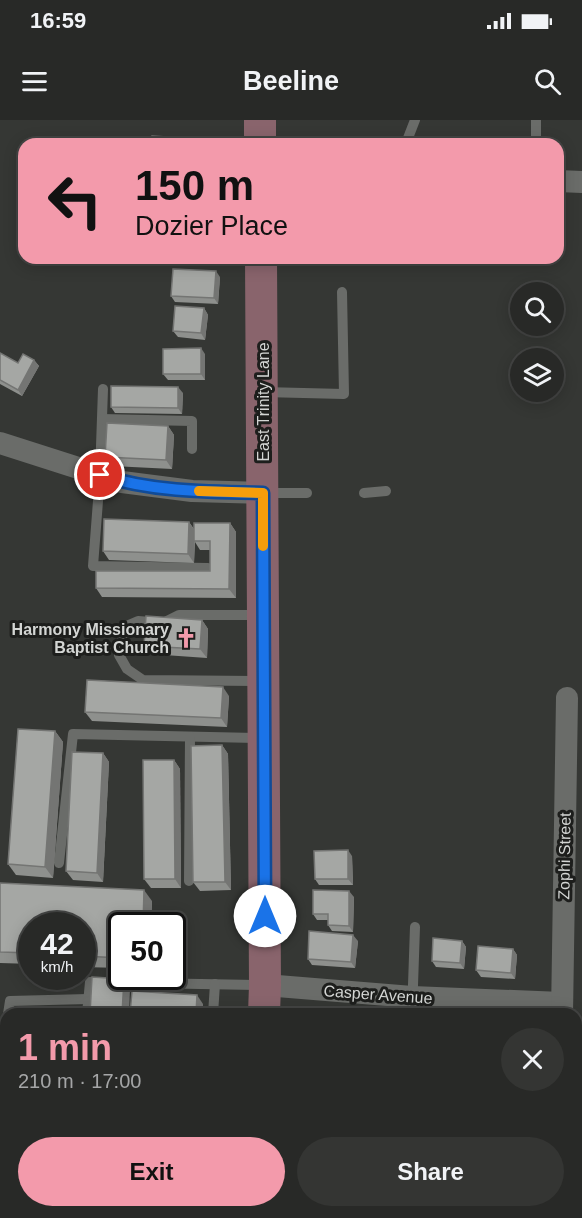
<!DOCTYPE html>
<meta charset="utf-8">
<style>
body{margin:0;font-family:Arial,sans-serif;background:#343533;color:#f1f3f6;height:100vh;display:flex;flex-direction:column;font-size:22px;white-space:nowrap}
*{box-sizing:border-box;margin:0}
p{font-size:20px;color:#a5a6a7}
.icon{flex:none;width:33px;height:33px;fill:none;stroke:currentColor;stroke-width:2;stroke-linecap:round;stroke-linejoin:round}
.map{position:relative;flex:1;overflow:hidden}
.panel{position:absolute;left:0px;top:888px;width:582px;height:210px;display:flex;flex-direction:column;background:#282927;border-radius:18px 18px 0 0;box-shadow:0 3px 15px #0003,0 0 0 2px #444544}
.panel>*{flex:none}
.banner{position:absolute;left:18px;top:18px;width:546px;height:126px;border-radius:18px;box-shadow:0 3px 15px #0003,0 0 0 2px #444544;background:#f39aab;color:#111;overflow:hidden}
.fabs{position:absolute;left:510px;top:162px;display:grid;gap:12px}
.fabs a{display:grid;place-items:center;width:54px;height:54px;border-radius:50%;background:#282927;box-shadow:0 3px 15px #0003,0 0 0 2px #444544;font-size:30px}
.speed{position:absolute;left:18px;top:792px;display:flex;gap:12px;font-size:30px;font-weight:700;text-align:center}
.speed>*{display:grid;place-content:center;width:78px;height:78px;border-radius:50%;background:#282927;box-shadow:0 3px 15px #0003,0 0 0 2px #444544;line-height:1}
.speed small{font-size:15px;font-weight:400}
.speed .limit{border:3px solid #111;border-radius:9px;background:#fff;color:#111}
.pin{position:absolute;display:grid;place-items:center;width:51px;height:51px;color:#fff;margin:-26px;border:3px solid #fff;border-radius:50%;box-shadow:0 2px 6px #0007}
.me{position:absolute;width:66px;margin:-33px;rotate:0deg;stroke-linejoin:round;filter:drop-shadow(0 0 4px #0008)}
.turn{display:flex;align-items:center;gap:21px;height:126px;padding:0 18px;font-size:27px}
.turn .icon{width:78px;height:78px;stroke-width:2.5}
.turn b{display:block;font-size:42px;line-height:51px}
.round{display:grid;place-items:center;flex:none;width:63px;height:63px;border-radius:32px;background:#343533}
.overview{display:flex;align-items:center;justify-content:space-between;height:102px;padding:0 18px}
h1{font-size:36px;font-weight:700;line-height:45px;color:#f39aab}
.button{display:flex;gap:12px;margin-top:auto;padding:12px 18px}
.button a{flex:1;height:69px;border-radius:36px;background:#f39aab;color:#111;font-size:24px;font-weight:700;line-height:69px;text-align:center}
.button a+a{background:#343533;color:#f1f3f6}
.status{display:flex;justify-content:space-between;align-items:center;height:42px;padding:0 30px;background:#282927;direction:ltr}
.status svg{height:16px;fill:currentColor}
header{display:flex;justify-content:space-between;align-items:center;height:78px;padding:0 18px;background:#282927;font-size:27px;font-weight:700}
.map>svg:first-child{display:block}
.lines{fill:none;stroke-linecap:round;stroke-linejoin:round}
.service{stroke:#6a6c69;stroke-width:10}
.minor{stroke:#6a6c69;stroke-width:22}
.secondary{stroke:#89646c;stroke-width:32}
.wall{fill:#8e908d}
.shaded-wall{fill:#747573}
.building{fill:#a5a7a4;stroke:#747573;stroke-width:1.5}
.route-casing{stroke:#114b97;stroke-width:15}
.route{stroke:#1a73e8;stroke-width:10}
.slow{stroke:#f59e0b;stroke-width:10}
.labels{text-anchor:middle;stroke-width:6;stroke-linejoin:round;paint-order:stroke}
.street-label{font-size:16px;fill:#d4d6d4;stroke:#1d1e1c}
.poi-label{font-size:16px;font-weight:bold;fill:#d4d6d4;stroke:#1d1e1c;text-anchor:end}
</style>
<div class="status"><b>16:59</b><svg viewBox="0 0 49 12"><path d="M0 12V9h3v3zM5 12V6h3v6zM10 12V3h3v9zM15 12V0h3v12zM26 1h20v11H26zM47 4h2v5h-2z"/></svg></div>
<header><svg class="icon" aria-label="menu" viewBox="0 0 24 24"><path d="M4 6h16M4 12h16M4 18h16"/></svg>Beeline<svg class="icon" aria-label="search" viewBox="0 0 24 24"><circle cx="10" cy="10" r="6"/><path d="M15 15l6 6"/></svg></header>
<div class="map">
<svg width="582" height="1098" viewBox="0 0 582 1098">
<rect width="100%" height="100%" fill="#353734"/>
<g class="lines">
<!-- service -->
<g class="service">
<polyline points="536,0 536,24"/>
<polyline points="409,24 408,18 415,0"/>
<polyline points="103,269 100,355 93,446 208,448"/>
<polyline points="263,272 344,274 342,172"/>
<polyline points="102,299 192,301 192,329"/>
<polyline points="263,373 307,373"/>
<polyline points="364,373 386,371"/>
<polyline points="260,495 179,495 163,503 138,501 124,507 119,535 127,549 143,560 260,561"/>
<polyline points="59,743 73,614 261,618"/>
<polyline points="189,761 190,617"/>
<polyline points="8,894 10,881 88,879"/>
<polyline points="87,894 90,862 262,865"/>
<polyline points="213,894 215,864"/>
<polyline points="412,894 415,807"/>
<polyline points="6,920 6,921"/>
<polyline points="357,1098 357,1092"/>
<polyline points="404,1098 404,1092"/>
</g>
<!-- minor -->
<g class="minor">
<polyline points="558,61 582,62"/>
<polyline points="0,323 122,362 192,371 263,373"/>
<polyline points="265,865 412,877 562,883"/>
<polyline points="562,894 567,578"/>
<polyline points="553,1098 553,1092"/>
</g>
<!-- secondary -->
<g class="secondary">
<polyline points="260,0 260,24"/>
<polyline points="261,138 265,865 264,894"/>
<polyline points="257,1098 257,1092"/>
</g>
</g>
<!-- wall -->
<g class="wall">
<polygon points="220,157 218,184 175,182 171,176"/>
<polygon points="204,188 208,195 205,220 178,217 173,211"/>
<polygon points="0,233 18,243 34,240 39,246 22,276 0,264"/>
<polygon points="205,234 205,260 168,260 163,254"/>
<polygon points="183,273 182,294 115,293 111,287"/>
<polygon points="168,306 174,315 172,349 112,346 105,337"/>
<polygon points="189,402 194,409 230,403 236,412 236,478 102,477 96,468 210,451 210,430 200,430 195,422 194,443 109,440 103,431"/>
<polygon points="202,500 208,509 207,538 150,534 144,526"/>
<polygon points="229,576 227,607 92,601 85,592"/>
<polygon points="55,611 63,622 53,758 16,755 8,744"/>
<polygon points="222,625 228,634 231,770 200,771 193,762"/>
<polygon points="103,633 109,642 103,762 73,760 66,751"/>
<polygon points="174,640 180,649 181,768 151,768 144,759"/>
<polygon points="352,736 353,765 319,765 315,759"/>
<polygon points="0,763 152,781 151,806 122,806 122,848 82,847 82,806 32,806 32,844 0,843"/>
<polygon points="354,777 353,812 332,811 328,805 328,800 317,800 313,794"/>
<polygon points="358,821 355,848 312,845 308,839"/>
<polygon points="462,821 466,827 464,849 436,847 432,841"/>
<polygon points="513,829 517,835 515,859 481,857 476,850"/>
</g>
<!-- shaded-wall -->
<g class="shaded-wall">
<polygon points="216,151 220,157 218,184 214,178"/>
<polygon points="204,188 208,195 205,220 201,213"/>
<polygon points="201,228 205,234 205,260 201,254"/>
<polygon points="34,240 39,246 22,276 18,270"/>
<polygon points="178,267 183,273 182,294 178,288"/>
<polygon points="168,306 174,315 172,349 166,340"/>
<polygon points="189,402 195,411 194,443 188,434"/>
<polygon points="230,403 236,412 236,478 229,469"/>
<polygon points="202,500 208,509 207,538 200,529"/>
<polygon points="223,567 229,576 227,607 221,598"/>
<polygon points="55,611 63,622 53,758 45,747"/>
<polygon points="222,625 228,634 231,770 225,762"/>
<polygon points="103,633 109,642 103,762 97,753"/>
<polygon points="174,640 180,649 181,768 175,759"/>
<polygon points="348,730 352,736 353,765 348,759"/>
<polygon points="144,770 152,781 151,806 143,806"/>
<polygon points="349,771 354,777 353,812 349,806"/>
<polygon points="353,815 358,821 355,848 351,842"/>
<polygon points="462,821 466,827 464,849 460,843"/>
<polygon points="513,829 517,835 515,859 511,853"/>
<polygon points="124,859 130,868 129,894 122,894"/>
<polygon points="197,875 203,884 203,894 196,894"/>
<rect x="509" y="1092" width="4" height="6"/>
</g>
<!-- building -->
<g class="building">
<polygon points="152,16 196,19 196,24 151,24"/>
<polygon points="173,149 216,151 214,178 171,176"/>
<polygon points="175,186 204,188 201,213 173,211"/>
<polygon points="201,228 201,254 163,254 163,229"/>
<polygon points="0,233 18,243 23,234 34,240 18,270 0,260"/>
<polygon points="111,266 178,267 178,288 111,287"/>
<polygon points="107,303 168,306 166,340 105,337"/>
<polygon points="104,399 189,402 188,434 103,431"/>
<polygon points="194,403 230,403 229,469 96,468 96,451 210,451 210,421 194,421"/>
<polygon points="146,496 202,500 200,529 144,526"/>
<polygon points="87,560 223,567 221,598 85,592"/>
<polygon points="18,609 55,611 45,747 8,744"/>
<polygon points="222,625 225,762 193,762 191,626"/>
<polygon points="72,632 103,633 97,753 66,751"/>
<polygon points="143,640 174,640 175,759 144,759"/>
<polygon points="348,730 348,759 315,759 314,731"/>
<polygon points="0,763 144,770 143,806 122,806 122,838 82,836 82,806 32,806 32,833 0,832"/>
<polygon points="313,770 349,771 349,806 328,805 328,794 313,794"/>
<polygon points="309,811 353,815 351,842 308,839"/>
<polygon points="433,818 462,821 460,843 432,841"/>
<polygon points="478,826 513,829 511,853 476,850"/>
<polygon points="92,857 124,859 122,894 90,894"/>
<polygon points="132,871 197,875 196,894 130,894"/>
<rect x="476" y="1092" width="33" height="6"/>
</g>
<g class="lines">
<!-- route casing -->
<g class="route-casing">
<path id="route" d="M100,355C152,372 209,372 263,373L265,796"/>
</g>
<!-- route -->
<use href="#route" class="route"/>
<!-- slow -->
<polyline class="slow" points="199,371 263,373 263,426"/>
</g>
<!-- icons -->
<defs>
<g id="church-bare" transform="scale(1.62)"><path d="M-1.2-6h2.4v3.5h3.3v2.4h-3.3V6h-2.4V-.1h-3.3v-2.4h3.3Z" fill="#f39aab" stroke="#1d1e1c" stroke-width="2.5" paint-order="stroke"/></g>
</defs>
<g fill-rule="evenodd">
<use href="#church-bare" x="186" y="518"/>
</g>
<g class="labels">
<!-- street labels -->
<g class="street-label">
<text transform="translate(263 282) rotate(-90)" y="6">East Trinity Lane</text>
<text transform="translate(564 736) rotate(-89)" y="6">Zophi Street</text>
<text transform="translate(378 874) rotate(4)" y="6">Casper Avenue</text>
</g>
<!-- poi labels -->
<g class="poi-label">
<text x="169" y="515">Harmony Missionary<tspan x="169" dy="18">Baptist Church</tspan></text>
</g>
</g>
</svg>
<div class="fabs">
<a><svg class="icon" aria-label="search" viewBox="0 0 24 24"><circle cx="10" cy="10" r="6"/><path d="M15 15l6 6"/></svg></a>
<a><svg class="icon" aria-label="layers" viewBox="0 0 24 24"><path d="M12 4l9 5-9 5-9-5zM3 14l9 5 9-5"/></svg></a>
</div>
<div class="speed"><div>42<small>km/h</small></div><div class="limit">50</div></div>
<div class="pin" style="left:100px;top:355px;background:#d93025"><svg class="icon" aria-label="arrive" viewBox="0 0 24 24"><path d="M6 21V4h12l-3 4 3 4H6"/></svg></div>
<svg class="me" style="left:265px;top:796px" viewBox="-20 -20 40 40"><circle r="19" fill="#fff"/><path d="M0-13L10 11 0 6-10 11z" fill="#1a73e8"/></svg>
<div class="banner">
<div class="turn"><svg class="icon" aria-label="left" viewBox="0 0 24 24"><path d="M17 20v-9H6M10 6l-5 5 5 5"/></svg><div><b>150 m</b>Dozier Place</div></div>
</div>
<section class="panel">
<div class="overview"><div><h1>1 min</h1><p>210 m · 17:00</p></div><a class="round"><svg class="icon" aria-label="close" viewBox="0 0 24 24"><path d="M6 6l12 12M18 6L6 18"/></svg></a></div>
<div class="button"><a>Exit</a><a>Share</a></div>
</section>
</div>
